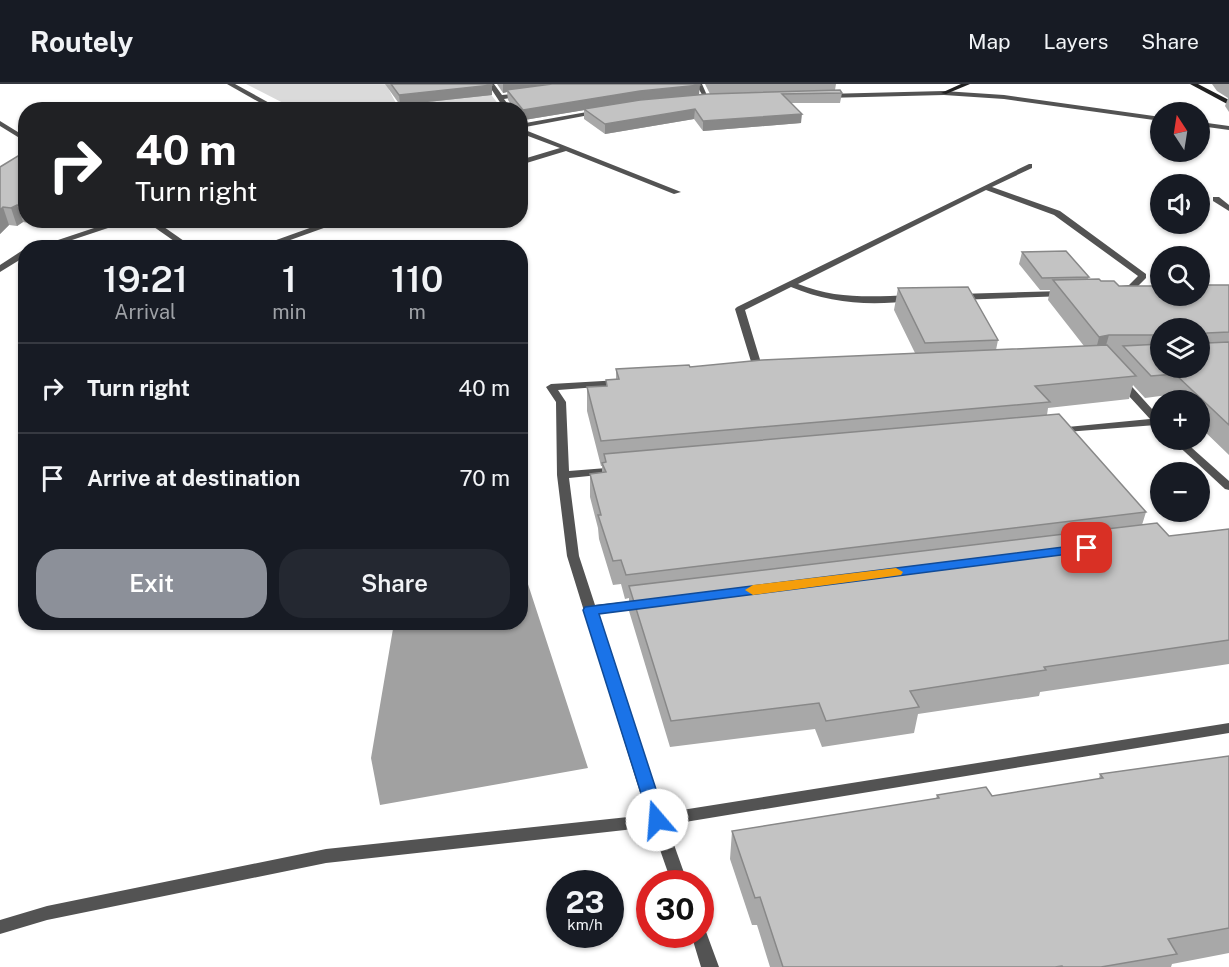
<!DOCTYPE html>
<meta charset="utf-8">
<style>
body{margin:0;font-family:"Public Sans",sans-serif;background:#242831;color:#f1f3f6;height:100vh;display:flex;flex-direction:column;font-size:22px;white-space:nowrap}
*{box-sizing:border-box;margin:0}
p{font-size:20px;color:#9ea1a6}
.icon{flex:none;width:33px;height:33px;fill:none;stroke:currentColor;stroke-width:2;stroke-linecap:round;stroke-linejoin:round}
.map{position:relative;flex:1;overflow:hidden}
.details{position:absolute;left:18px;top:156px;width:510px;height:390px;display:flex;flex-direction:column;background:#171b24;border-radius:24px;box-shadow:0 2px 4px #0004}
.details>*{flex:none}
.guide{position:absolute;left:18px;top:18px;width:510px;height:126px;border-radius:24px;box-shadow:0 2px 4px #0004;background:#202124;color:#fff;overflow:hidden}
.needle{width:39px;rotate:348deg}
.fabs{position:absolute;left:1150px;top:18px;display:grid;gap:12px}
.fabs a{display:grid;place-items:center;width:60px;height:60px;border-radius:50%;background:#171b24;box-shadow:0 2px 4px #0004;font-size:30px}
.speed{position:absolute;left:546px;top:786px;display:flex;gap:12px;font-size:30px;font-weight:700;text-align:center}
.speed>*{display:grid;place-content:center;width:78px;height:78px;border-radius:50%;background:#171b24;box-shadow:0 2px 4px #0004;line-height:1}
.speed small{font-size:15px;font-weight:400}
.speed .limit{border:9px solid #d22;background:#fff;color:#111}
.pin{position:absolute;display:grid;place-items:center;width:51px;height:51px;color:#fff;margin:-26px;border-radius:12px;box-shadow:0 3px 9px #0006}
.me{position:absolute;width:66px;margin:-33px;rotate:342deg;stroke-linejoin:round;filter:drop-shadow(0 0 4px #0008)}
.turn{display:flex;align-items:center;gap:21px;height:126px;padding:0 18px;font-size:27px}
.turn .icon{width:78px;height:78px;stroke-width:2.5}
.turn b{display:block;font-size:42px;line-height:51px}
.eta{display:flex;justify-content:space-evenly;align-items:center;height:102px;text-align:center}
.eta b{font-size:36px;font-weight:600;line-height:42px}
.primary-button{display:flex;gap:12px;margin-top:auto;padding:12px 18px}
.primary-button a{flex:1;height:69px;border-radius:24px;background:#8c9099;color:#fff;font-size:24px;font-weight:600;line-height:69px;text-align:center}
.primary-button a+a{background:#242831;color:#f1f3f6}
ul{padding:0;list-style:none}
li{display:flex;align-items:center;gap:18px;height:90px;padding:0 18px;border-top:2px solid #363941}
li div{flex:1}
li b{display:block;font-size:22px}
li em{font-style:normal}
header{display:flex;align-items:center;gap:36px;box-sizing:border-box;height:84px;padding:0 30px;background:#171b24;border-bottom:2px solid #363941}
header strong{font-size:28px}
nav{display:flex;gap:33px;margin-inline-start:auto;font-size:21px}
.map>svg:first-child{display:block}
.green{fill:#dadada}
.water{fill:#a1a1a1}
.lines{fill:none;stroke-linecap:round;stroke-linejoin:round}
.street{fill:#535353;fill-rule:evenodd}
.secondary{fill:#202020;fill-rule:evenodd}
.wall{fill:#a8a8a8;fill-rule:evenodd}
.shaded-wall{fill:#888}
.building{fill:#c3c3c3;stroke:#888;stroke-width:1.5}
.route{fill:#1a73e8;stroke:#114b97;stroke-width:1.5}
.slow{fill:#f59e0b}
</style>
<header>
<strong>Routely</strong>
<nav><a>Map</a><a>Layers</a><a>Share</a></nav>
</header>
<div class="map">
<svg width="1229" height="883" viewBox="0 0 1229 883">
<rect width="100%" height="100%" fill="#fff"/>
<!-- green -->
<g class="green">
<polygon points="246,0 386,0 397,21 403,25 295,25"/>
<polygon points="483,0 502,25 437,25 425,8"/>
</g>
<!-- water -->
<polygon class="water" points="521,454 525,491 588,684 380,721 371,674 394,539 520,538"/>
<g class="lines">
<!-- street -->
<g class="street">
<polygon points="227,0 235,0 282,26 273,26"/>
<polygon points="488,0 494,0 502,11 523,9 526,11 504,15 512,26 505,26"/>
<polygon points="696,0 702,0 709,16 705,16"/>
<polygon points="944,7 1004,11 1161,33 1161,37 1004,15 944,11 825,14 822,12 825,10"/>
<polygon points="598,26 600,27 600,29 520,44 520,40"/>
<polygon points="0,37 26,53 26,58 0,42"/>
<polygon points="1200,38 1229,42 1229,46 1200,42"/>
<polygon points="520,44 681,108 674,110 566,67 520,81 520,76 560,64 520,49"/>
<path d="M1029,80H1032V84L992,103L1060,127L1146,190V194L1135,205L1113,207V203L1129,201L1138,192L1054,131L986,106L798,200C835,215 871,213 910,211L915,214L913,216C873,223 829,219 791,203L745,226L765,292L764,294H756L735,225L737,223Z"/>
<polygon points="1213,113 1219,113 1229,121 1229,127 1213,117"/>
<polygon points="118,136 132,136 48,164 34,164"/>
<polygon points="144,136 154,136 194,164 184,164"/>
<polygon points="332,136 346,136 268,164 254,164"/>
<polygon points="23,166 26,166 26,172 0,188 0,181"/>
<polygon points="1063,207 1068,210 1066,212 958,216 953,213 958,210"/>
<polygon points="1121,294 1125,295 1161,335 1161,344 1156,341 1053,349 1052,347 1053,345 1057,344 1150,335 1117,299 1117,295"/>
<polygon points="620,296 624,297 624,301 558,306 566,318 569,387 619,383 625,386 619,389 569,394 579,472 595,521 643,516 650,520 643,524 598,529 663,729 1229,639 1229,649 667,741 688,800 672,800 652,743 326,779 47,836 0,850 0,836 47,822 326,765 647,731 567,472 557,391 556,318 546,303 551,300"/>
<polygon points="1172,356 1183,356 1229,397 1229,406 1225,405"/>
<polygon points="700,843 705,845 719,883 701,883 691,850 700,850"/>
</g>
<!-- secondary -->
<g class="secondary">
<polygon points="961,0 970,0 946,10 941,9"/>
<polygon points="1190,0 1198,0 1229,16 1229,21"/>
</g>
</g>
<!-- wall -->
<g class="wall">
<polygon points="385,0 491,0 492,11 400,21"/>
<polygon points="497,0 699,0 699,10 710,10 705,0 836,0 835,6 842,9 840,19 791,19 801,39 703,47 694,35 605,50 584,35 584,26 524,36 520,32 520,26 515,26 508,16 507,8 503,9"/>
<polygon points="1212,0 1229,0 1229,28 1225,22 1228,14 1217,7"/>
<polygon points="26,67 26,136 64,136 53,143 23,138 17,142 9,141 0,150 1,84"/>
<path d="M1022,168L1089,193L1088,195L1101,197L1119,202L1229,201V371L1200,343V316H1173L1168,311L1145,314L1133,301L1129,315L1048,324L1047,331L1146,428L1142,441L1169,452L1229,445V580L1040,608L1039,612L918,630L914,649L822,663L815,645L670,663L629,527V514L625,515L621,500L613,501L599,455L598,444L590,413V390L602,389V382H601L587,327V303L606,302V296L616,295V285L690,283L915,269L894,226L898,204L998,256L996,266L1084,262L1048,216L1050,206H1040L1019,180ZM1161,244H1200L1161,284Z"/>
<polygon points="1229,672 1229,869 1172,880 1171,883 770,883 757,841 752,841 730,775 732,747 936,715 937,711 992,712 1099,695 1100,690"/>
</g>
<!-- shaded-wall -->
<g class="shaded-wall">
<polygon points="503,0 577,0 507,6 507,8 503,9"/>
<polygon points="492,1 492,11 400,21 399,11"/>
<polygon points="700,1 699,11 640,17 524,36 523,26 640,7"/>
<polygon points="695,25 694,35 605,50 605,40"/>
<polygon points="802,30 801,39 703,47 703,37"/>
<polygon points="17,121 23,138 17,142 11,124"/>
<polygon points="3,123 9,141 0,150 0,126"/>
<polygon points="51,136 64,136 53,143"/>
<polygon points="1109,251 1103,272 1094,274 1099,253"/>
</g>
<!-- building -->
<g class="building">
<polygon points="391,0 491,0 492,1 399,11"/>
<polygon points="552,0 699,0 700,1 640,7 523,26 507,6"/>
<polygon points="840,6 842,9 782,10 802,30 703,37 695,25 605,40 584,25 640,16 708,10"/>
<polygon points="26,67 26,122 17,121 11,124 3,123 0,126 0,83"/>
<polygon points="1066,167 1089,193 1042,194 1022,168"/>
<polygon points="1099,195 1101,197 1114,197 1119,202 1161,202 1161,212 1200,212 1200,201 1229,201 1229,248 1207,249 1204,251 1207,259 1229,258 1229,341 1175,290 1151,292 1123,262 1161,260 1161,284 1200,284 1200,244 1161,244 1161,251 1109,251 1099,253 1053,196"/>
<polygon points="968,203 998,256 925,259 898,204"/>
<polygon points="1107,261 1136,292 1035,302 1050,318 601,357 587,303 607,302 606,296 619,295 616,285 689,281 690,283 762,276"/>
<polygon points="1059,330 1146,428 626,491 621,476 613,477 598,431 601,431 590,390 606,388 602,379 606,378 604,370"/>
<polygon points="1157,439 1169,452 1229,445 1229,556 1044,583 1046,586 910,607 919,623 826,637 819,619 671,637 629,502"/>
<polygon points="1229,672 1229,844 1168,855 1177,870 1101,883 1063,883 1062,882 1055,883 783,883 760,813 755,814 732,747 939,714 937,711 986,703 992,712 1103,694 1100,690"/>
</g>
<!-- route -->
<polygon class="route" points="1087,460 1094,464 1092,467 599,530 666,736 663,741 657,743 651,741 583,526 585,523"/>
<!-- slow -->
<polygon class="slow" points="896,484 903,488 901,491 753,511 745,506 753,501"/>
</svg>
<div class="fabs">
<a><svg class="needle" viewBox="-14 -14 28 28"><path d="M0-13l5 13h-10z" fill="#e53935"/><path d="M0 13l5-13h-10z" fill="#9ea1a6"/></svg></a>
<a><svg class="icon" aria-label="sound" viewBox="0 0 24 24"><path d="M4 9h4l5-4v14l-5-4H4zM17 9q2 3 0 6"/></svg></a>
<a><svg class="icon" aria-label="search" viewBox="0 0 24 24"><circle cx="10" cy="10" r="6"/><path d="M15 15l6 6"/></svg></a>
<a><svg class="icon" aria-label="layers" viewBox="0 0 24 24"><path d="M12 4l9 5-9 5-9-5zM3 14l9 5 9-5"/></svg></a>
<a>+</a>
<a>−</a>
</div>
<div class="speed"><div>23<small>km/h</small></div><div class="limit">30</div></div>
<div class="pin" style="left:1087px;top:464px;background:#d93025"><svg class="icon" aria-label="arrive" viewBox="0 0 24 24"><path d="M6 21V4h12l-3 4 3 4H6"/></svg></div>
<svg class="me" style="left:657px;top:736px" viewBox="-20 -20 40 40"><circle r="19" fill="#fff"/><path d="M0-13L10 11 0 6-10 11z" fill="#1a73e8"/></svg>
<div class="guide">
<div class="turn"><svg class="icon" aria-label="right" viewBox="0 0 24 24"><path d="M7 20v-9h11M14 6l5 5-5 5"/></svg><div><b>40 m</b>Turn right</div></div>
</div>
<section class="details">
<div class="eta">
<div><b>19:21</b><p>Arrival</p></div>
<div><b>1</b><p>min</p></div>
<div><b>110</b><p>m</p></div>
</div>
<ul>
<li><svg class="icon" aria-label="right" viewBox="0 0 24 24"><path d="M7 20v-9h11M14 6l5 5-5 5"/></svg><div><b>Turn right</b></div><em>40 m</em></li>
<li><svg class="icon" aria-label="arrive" viewBox="0 0 24 24"><path d="M6 21V4h12l-3 4 3 4H6"/></svg><div><b>Arrive at destination</b></div><em>70 m</em></li>
</ul>
<div class="primary-button"><a>Exit</a><a>Share</a></div>
</section>
</div>
